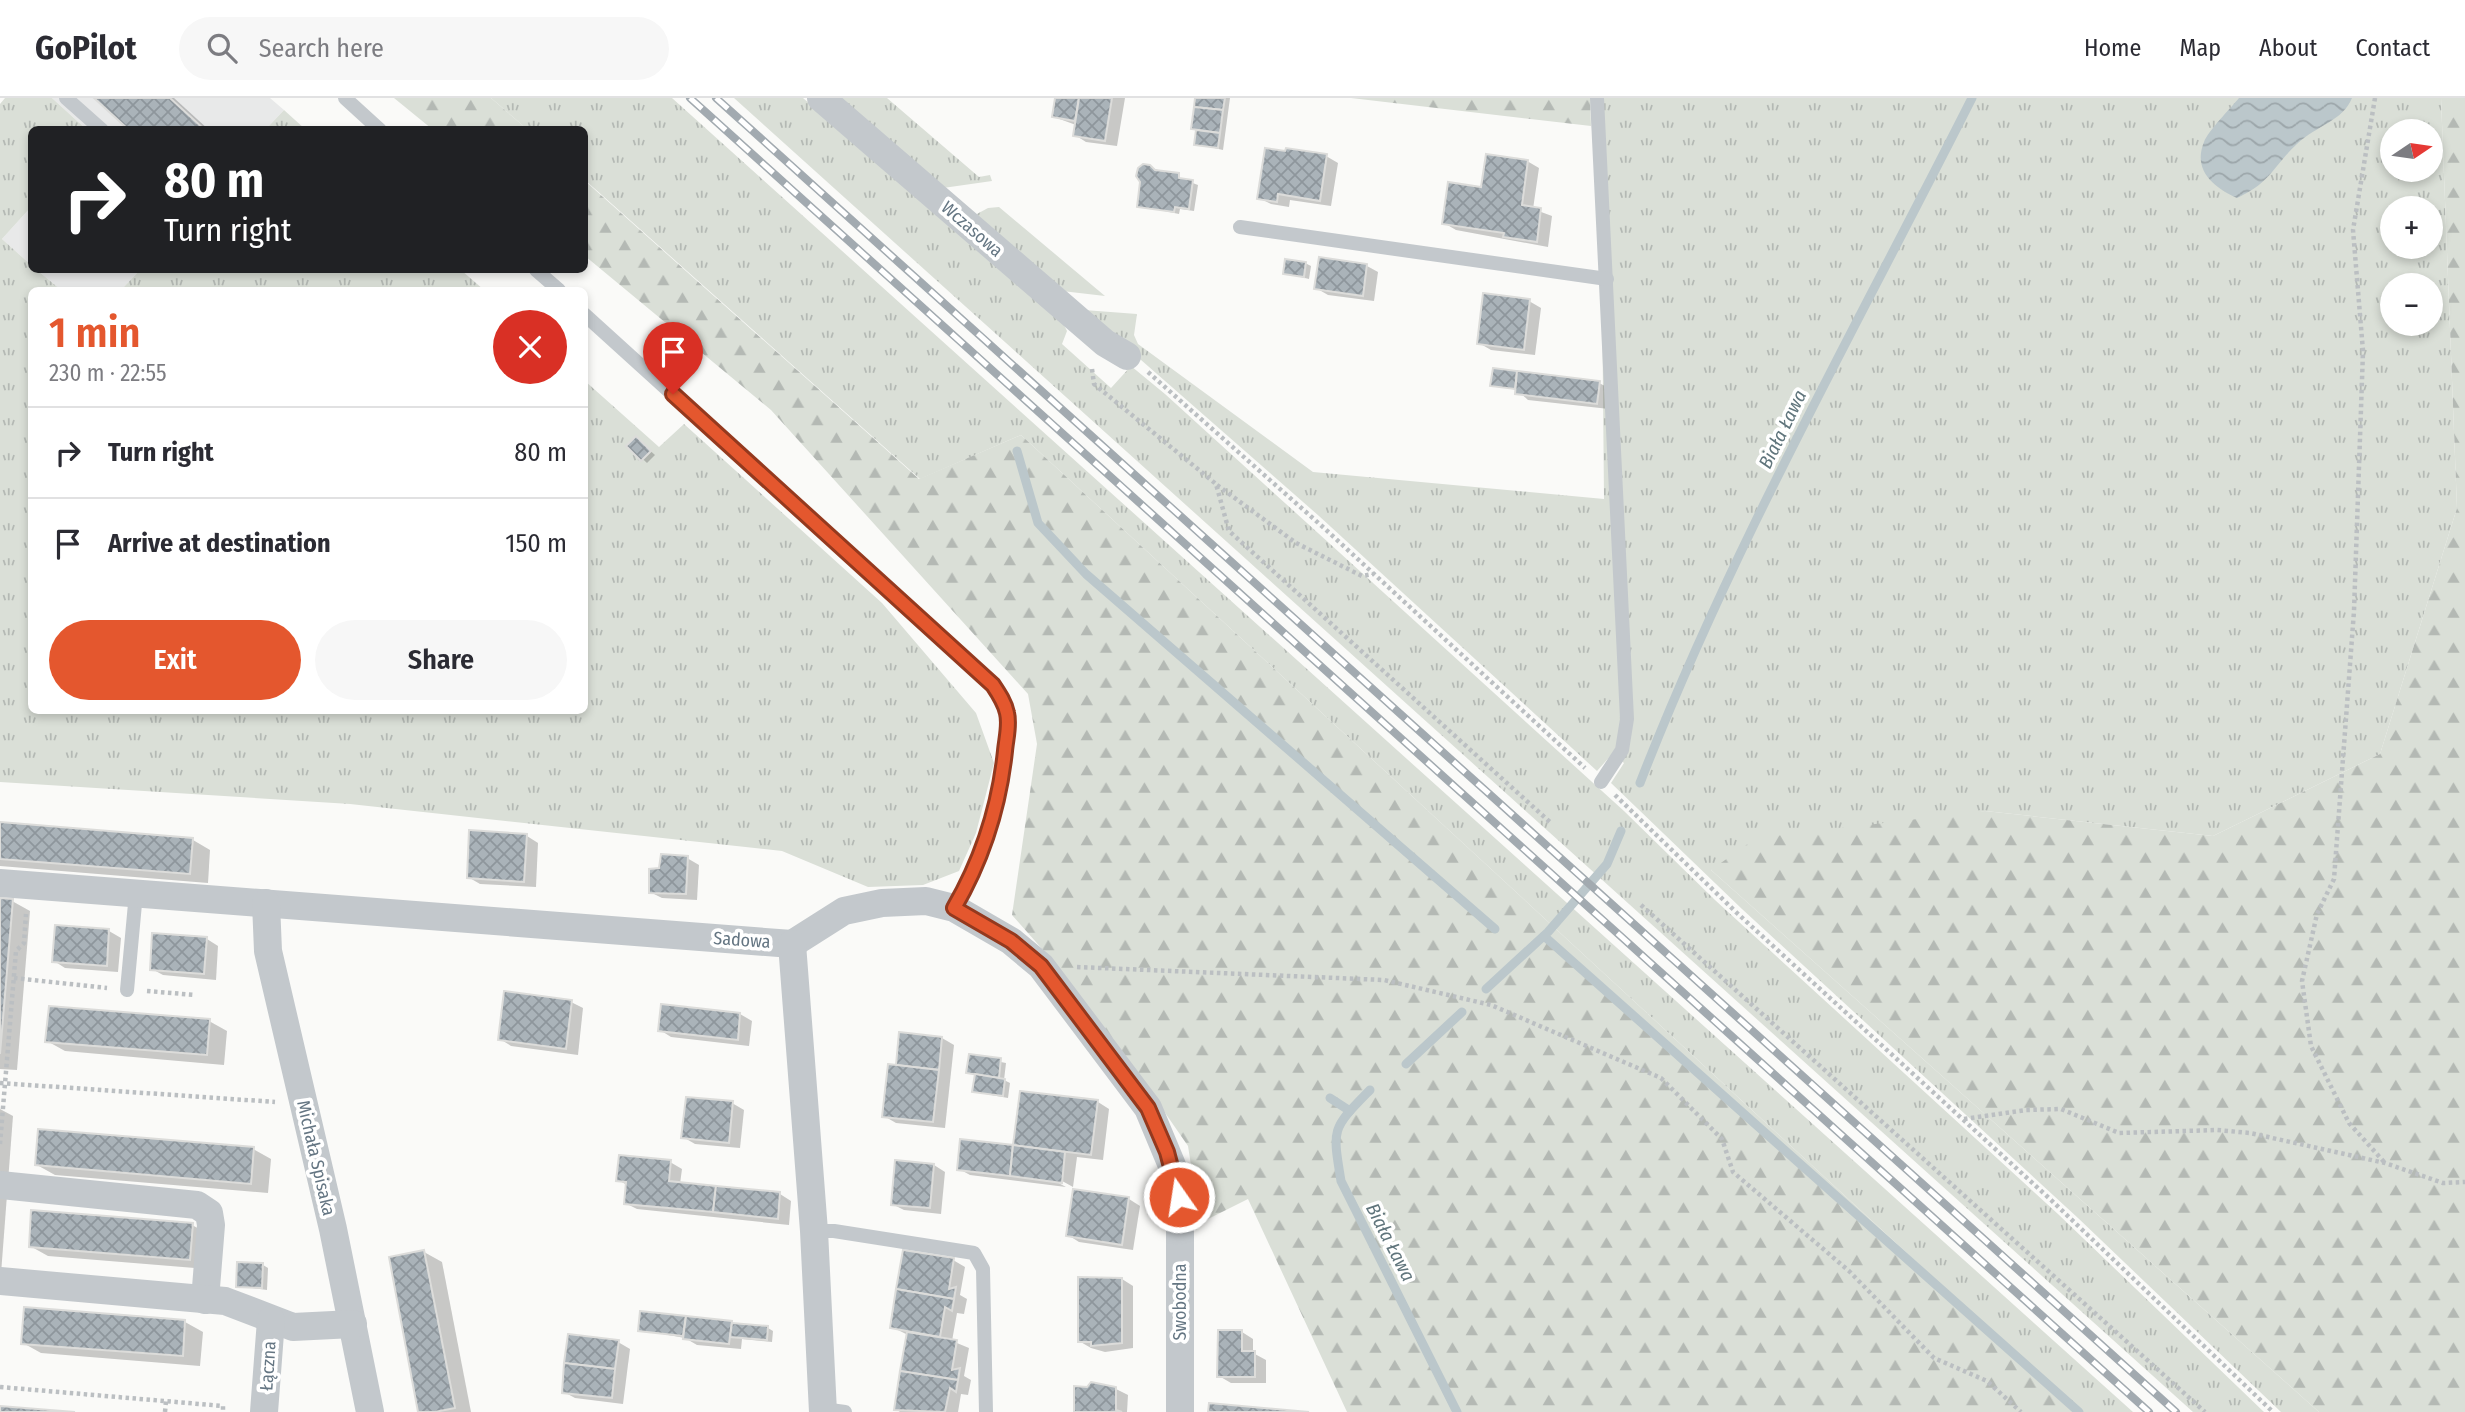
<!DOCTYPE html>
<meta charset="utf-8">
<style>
body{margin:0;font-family:"Fira Sans Condensed",sans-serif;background:#f7f7f7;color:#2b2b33;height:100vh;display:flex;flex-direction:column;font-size:26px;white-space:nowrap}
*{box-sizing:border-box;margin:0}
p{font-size:23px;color:#7c7c81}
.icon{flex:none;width:38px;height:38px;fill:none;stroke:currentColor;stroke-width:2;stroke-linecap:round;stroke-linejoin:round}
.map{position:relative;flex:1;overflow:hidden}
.sheet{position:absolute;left:28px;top:189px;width:560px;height:427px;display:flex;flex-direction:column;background:#fff;border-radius:10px;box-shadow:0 4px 10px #0003}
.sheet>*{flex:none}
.banner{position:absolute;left:28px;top:28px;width:560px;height:147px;border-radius:10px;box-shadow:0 4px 10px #0003;background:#202124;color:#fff;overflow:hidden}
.needle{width:46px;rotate:77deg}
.fabs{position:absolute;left:2380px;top:21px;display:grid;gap:14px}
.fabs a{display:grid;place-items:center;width:63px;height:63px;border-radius:50%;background:#fff;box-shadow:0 4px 10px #0003;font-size:35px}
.pin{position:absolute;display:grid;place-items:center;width:60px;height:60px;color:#fff;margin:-72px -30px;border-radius:50% 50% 50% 0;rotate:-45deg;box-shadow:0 0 7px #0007}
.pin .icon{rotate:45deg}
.me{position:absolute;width:77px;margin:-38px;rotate:347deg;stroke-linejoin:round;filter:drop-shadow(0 0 5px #0008)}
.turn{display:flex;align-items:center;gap:24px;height:147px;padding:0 21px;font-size:32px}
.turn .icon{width:91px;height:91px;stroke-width:2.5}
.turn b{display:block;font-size:49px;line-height:60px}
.round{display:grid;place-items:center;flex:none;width:74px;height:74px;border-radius:37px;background:#f7f7f7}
.headline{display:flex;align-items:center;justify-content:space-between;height:119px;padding:0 21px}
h1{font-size:42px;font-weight:600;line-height:52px;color:#e4572e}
.action{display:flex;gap:14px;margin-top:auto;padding:14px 21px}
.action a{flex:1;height:80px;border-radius:42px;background:#e4572e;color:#fff;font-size:28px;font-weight:600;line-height:80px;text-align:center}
.action a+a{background:#f7f7f7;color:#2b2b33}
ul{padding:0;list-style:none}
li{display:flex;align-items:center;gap:21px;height:91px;padding:0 21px;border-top:2px solid #e1e1e2}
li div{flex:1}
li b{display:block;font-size:26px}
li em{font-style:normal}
header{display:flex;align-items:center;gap:42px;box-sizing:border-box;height:98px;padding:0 35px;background:#fff;border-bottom:2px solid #e1e1e2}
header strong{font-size:33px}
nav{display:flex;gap:38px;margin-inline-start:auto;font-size:24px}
.search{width:490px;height:63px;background:#f7f7f7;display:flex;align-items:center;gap:18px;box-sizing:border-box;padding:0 24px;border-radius:38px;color:#7c7c81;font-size:26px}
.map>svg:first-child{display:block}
.built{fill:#e8e9e9}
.grass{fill:url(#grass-tufts);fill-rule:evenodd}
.forest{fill:url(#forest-firs)}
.water{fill:url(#water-waves)}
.shadow{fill:#0003}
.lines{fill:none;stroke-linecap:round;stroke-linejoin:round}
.stream{stroke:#bbc7cb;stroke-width:9}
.building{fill:url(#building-cross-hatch);stroke:#dcdcda;stroke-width:2}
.path{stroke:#bbbfc2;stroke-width:4.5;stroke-dasharray:3.5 3.5;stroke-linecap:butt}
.lane{stroke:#c3c8cc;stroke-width:14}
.street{stroke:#c3c8cc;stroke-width:28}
.rail-casing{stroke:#a2aab0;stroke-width:8}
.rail{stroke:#fff;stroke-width:5;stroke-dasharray:16;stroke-linecap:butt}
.route-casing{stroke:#94391e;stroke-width:18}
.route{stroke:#e4572e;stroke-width:12}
.labels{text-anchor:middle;stroke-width:7;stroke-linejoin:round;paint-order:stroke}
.street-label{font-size:18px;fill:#657683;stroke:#fff}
.water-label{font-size:19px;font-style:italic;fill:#60757c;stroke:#fff}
</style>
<header>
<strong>GoPilot</strong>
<div class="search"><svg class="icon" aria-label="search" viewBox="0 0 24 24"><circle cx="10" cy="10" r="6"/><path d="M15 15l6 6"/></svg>Search here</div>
<nav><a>Home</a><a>Map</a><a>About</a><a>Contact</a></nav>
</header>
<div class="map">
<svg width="2465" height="1314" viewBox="0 0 2465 1314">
<defs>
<pattern id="grass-tufts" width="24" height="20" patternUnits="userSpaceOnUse" patternTransform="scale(1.75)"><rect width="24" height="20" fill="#dadfd7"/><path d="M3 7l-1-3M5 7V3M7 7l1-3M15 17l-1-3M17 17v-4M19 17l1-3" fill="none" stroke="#b4b9b4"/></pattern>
<pattern id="forest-firs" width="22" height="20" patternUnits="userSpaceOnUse" patternTransform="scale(1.75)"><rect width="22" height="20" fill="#dadfd7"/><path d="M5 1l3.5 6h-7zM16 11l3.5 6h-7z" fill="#b4b9b4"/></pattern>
<pattern id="water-waves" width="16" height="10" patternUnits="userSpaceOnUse" patternTransform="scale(1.75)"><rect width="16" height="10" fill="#bbc7cb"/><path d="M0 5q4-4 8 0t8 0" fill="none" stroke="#9ca6aa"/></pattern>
<pattern id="building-cross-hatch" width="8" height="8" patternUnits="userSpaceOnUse" patternTransform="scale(1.75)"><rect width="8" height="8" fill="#aab3b9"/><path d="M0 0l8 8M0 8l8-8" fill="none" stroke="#8e969c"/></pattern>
</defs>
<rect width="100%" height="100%" fill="#fafaf8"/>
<!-- built -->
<g class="built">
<polygon points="52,0 270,0 284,12 266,31 86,31"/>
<polygon points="31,109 31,167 2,141"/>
<polygon points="37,172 140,172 121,192 61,192"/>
</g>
<!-- grass -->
<g class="grass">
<polygon points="5,0 52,0 86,31 32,32 31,109 2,141 31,167 32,172 37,172 61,192 32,192 32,612 584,612 585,283 659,349 684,326 882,505 976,615 994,665 976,735 959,773 923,787 868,789 782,753 350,706 0,684 0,6"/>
<polygon points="491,0 672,0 2133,1314 2079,1314 1021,337 920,381 585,82 584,32 527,31"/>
<polygon points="734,0 803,0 1063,225 1067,233 1062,246 1111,290 1131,268 1165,296 1624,713 1715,802 2058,1116 2264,1314 2193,1314"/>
<polygon points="839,0 887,0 979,79 990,77 992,83 943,90"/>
<path d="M1590,0H2441L2457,410L2380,656L2213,738L1985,713L1711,772L2319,1314H2281L2078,1120L1742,811L1611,685L1624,665L1613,655L1597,673L1319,418L1084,212L1137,216L1134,237L1138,246L1313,374L1604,401L1602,189ZM2392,33H2431V72H2392ZM2392,110H2431V149H2392ZM2392,187H2431V226H2392Z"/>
<polygon points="284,12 305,31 266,31"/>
<polygon points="999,109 1105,198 1062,193 975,117 988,110"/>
<polygon points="140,172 461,172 484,192 121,192"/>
</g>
<!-- forest -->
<g class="forest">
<polygon points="394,0 491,0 527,31 432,31"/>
<polygon points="1351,0 1590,0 1591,28"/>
<polygon points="2441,0 2465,0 2465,1314 2319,1314 1711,772 1756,740 1985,713 2213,738 2380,656 2457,410"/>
<polygon points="584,82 919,381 1021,337 2079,1314 1347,1314 1248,1101 1200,1125 1188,1048 1150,993 1051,861 1012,817 1037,646 1028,596 771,312 585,158"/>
</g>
<!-- water -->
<path class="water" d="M2239,0H2352C2343,23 2316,28 2298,45C2274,67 2271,85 2237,100C2215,90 2192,73 2204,44C2208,33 2230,11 2239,0Z"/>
<!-- shadow -->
<g class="shadow">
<polygon points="97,0 174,0 209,32 132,32"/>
<polygon points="1057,0 1125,0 1117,48 1086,44 1075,37 1076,27 1054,19"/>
<polygon points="1197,0 1230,0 1223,52 1196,46 1197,33 1193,30"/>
<polygon points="1326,58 1338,65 1331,108 1290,102 1289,109 1271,106 1259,100"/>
<polygon points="1527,63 1539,70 1533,111 1552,118 1548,149 1456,132 1444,125 1483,91"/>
<polygon points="1150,69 1198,87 1194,113 1180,111 1179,116 1139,108"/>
<polygon points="1305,165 1311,168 1309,181 1284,175"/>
<polygon points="1367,168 1378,174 1374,203 1328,197 1316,190"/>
<polygon points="1529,203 1541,210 1535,257 1491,252 1479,245"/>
<polygon points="1494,272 1599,285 1611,291 1609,311 1528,302 1517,292 1492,287"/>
<polygon points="637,341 655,357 647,365 629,348"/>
<polygon points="0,726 193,742 210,752 208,785 0,768"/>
<polygon points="527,738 538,745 536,789 480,786 468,779"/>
<polygon points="687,760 699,767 697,802 662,800 650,794"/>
<polygon points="0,802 12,803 30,813 17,972 0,971"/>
<polygon points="57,829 109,833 121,840 118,874 65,870 54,863"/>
<polygon points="207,841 218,848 216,882 163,877 152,871"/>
<polygon points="571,904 583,910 578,957 511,948 500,941"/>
<polygon points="740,916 752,923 749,948 671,939 660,932"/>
<polygon points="209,923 227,933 224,967 65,953 47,943"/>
<polygon points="942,940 954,947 945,1030 896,1025 884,1018"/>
<polygon points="970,958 1006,965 1004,982 1010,985 1008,1000 974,994 977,978 968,974"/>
<polygon points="1022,995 1098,1004 1109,1011 1103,1062 1077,1059 1073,1089 1055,1079 1053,1082 1066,1089 970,1077 959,1071 1015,1049"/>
<polygon points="732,1005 744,1012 740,1050 695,1046 683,1039"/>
<polygon points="0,1011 13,1018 1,1176 0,1176"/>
<polygon points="253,1051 271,1061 268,1095 55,1077 37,1067"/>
<polygon points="670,1064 682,1071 680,1086 780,1096 791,1103 789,1127 637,1111 625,1105 627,1087 618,1082"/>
<polygon points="934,1067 945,1074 941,1116 904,1112 892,1106"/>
<polygon points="1129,1101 1140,1108 1133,1152 1079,1144 1068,1137"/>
<polygon points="192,1127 210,1137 207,1171 48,1158 30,1148"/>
<polygon points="424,1154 442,1164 471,1314 420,1314"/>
<polygon points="953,1162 965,1169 960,1197 967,1201 964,1216 957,1215 952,1243 969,1250 964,1278 971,1282 968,1297 961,1296 958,1314 900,1314 896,1311 908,1237 892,1229"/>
<polygon points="263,1167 268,1170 267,1192 237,1188"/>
<polygon points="1122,1181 1133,1188 1133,1250 1105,1254 1091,1250 1079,1243"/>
<polygon points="685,1220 768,1230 773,1233 772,1244 742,1241 741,1251 697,1247 685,1240 640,1232"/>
<polygon points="185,1224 203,1234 200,1268 41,1255 23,1245"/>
<polygon points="1242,1234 1253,1241 1253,1255 1266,1262 1266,1285 1231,1285 1219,1278"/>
<polygon points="618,1244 630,1251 623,1306 575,1300 564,1294"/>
<polygon points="1116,1291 1128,1297 1127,1314 1075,1314"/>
</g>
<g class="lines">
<!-- stream -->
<g class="stream">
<polyline points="1017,353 1038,425 1086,476 1495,831"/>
<path d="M1640,685C1732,448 1858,226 1972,0"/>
<polyline points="1544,838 2079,1314"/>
<polyline points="1486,891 1548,834 1607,766 1621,733"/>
<polyline points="1406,966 1462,914"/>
<path d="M1370,992C1332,1031 1332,1029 1341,1083L1457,1314"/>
<polyline points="1330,1000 1350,1013"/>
</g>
</g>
<!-- building -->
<g class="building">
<polygon points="94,0 170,0 205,32 129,32"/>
<polygon points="1055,0 1079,0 1075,23 1052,19"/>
<polygon points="1079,0 1112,0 1105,43 1073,38"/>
<polygon points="1195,0 1225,0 1223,12 1194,9"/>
<polygon points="1194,9 1223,12 1220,35 1191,31"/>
<polygon points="1196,32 1220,35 1218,50 1194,47"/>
<polygon points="1265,50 1285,53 1286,50 1327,56 1320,103 1278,96 1277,104 1257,101"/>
<polygon points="1486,56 1528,62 1522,107 1541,110 1537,144 1503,139 1504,135 1442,126 1448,84 1481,89"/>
<polygon points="1143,66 1150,67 1155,72 1179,75 1179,80 1193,82 1189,111 1175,109 1174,114 1137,109 1140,84 1136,78 1138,70"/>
<polygon points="1319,159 1367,166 1363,198 1314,191"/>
<polygon points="1285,161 1306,164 1304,179 1283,176"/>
<polygon points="1483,195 1530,201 1524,252 1477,246"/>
<polygon points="1493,270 1517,273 1515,291 1490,288"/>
<polygon points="1517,273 1600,283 1597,306 1515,296"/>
<polygon points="636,338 651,353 641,363 626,348"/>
<polygon points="0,724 193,740 190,776 0,761"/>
<polygon points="469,732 527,736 524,784 467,780"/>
<polygon points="661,756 688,758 686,796 649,795 649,771 659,770"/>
<polygon points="0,800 13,801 0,956"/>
<polygon points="55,827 109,831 107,868 52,864"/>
<polygon points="152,835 207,839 204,876 150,872"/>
<polygon points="504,893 572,902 566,951 498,942"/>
<polygon points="661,906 740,915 738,942 658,933"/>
<polygon points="49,908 210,921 207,957 45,944"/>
<polygon points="899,934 942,939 939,972 896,967"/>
<polygon points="969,956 1001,960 999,980 966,975"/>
<polygon points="888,966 939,972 933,1024 882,1019"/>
<polygon points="975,976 1005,981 1003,998 972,994"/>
<polygon points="1020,993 1098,1002 1091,1057 1013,1047"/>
<polygon points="686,999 733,1003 729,1045 681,1040"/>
<polygon points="38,1031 254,1049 251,1086 35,1067"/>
<polygon points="960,1041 1013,1047 1010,1078 957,1072"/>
<polygon points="1013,1047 1065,1054 1062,1085 1010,1078"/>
<polygon points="619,1057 671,1062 669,1083 716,1088 713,1114 624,1106 626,1084 616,1083"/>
<polygon points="895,1062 934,1066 930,1110 891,1107"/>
<polygon points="716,1088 780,1094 778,1121 713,1114"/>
<polygon points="1073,1091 1129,1099 1122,1147 1066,1138"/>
<polygon points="31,1112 193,1125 190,1162 29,1149"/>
<polygon points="424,1152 455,1310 435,1314 418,1314 389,1159"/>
<polygon points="903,1152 954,1160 949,1191 956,1189 954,1201 896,1191"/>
<polygon points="237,1164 263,1165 262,1190 236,1189"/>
<polygon points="1078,1179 1122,1180 1122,1245 1091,1248 1091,1244 1078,1244"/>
<polygon points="896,1191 954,1201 952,1213 945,1209 940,1239 890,1230"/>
<polygon points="24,1209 185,1222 183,1258 21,1246"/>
<polygon points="640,1213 686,1218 683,1238 638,1233"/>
<polygon points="686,1218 732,1223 729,1246 683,1241"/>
<polygon points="732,1225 768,1228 767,1242 730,1239"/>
<polygon points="1218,1232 1242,1232 1242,1253 1255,1253 1255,1279 1217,1279"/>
<polygon points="907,1234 957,1242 952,1272 960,1270 958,1282 900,1273"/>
<polygon points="568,1236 619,1242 615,1271 564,1265"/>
<polygon points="564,1265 615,1271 612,1300 562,1295"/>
<polygon points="900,1273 958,1282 956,1294 950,1290 945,1314 894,1312"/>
<polygon points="1091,1284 1116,1289 1116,1312 1122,1314 1074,1314 1074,1288 1087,1289"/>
<polygon points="1209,1305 1309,1314 1208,1314"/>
<polygon points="0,1308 75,1314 0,1314"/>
</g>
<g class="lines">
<!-- path -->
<g class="path">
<polyline points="2375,0 2353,132 2363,253 2354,513 2334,781 2317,816 2302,883 2311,948 2349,1025 2385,1065"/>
<polyline points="1092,271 1094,286 1216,386 1229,433 1551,725"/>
<polyline points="1148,274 1324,430 1585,670"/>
<polyline points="1217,387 1296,445 1362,478 1373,476"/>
<polyline points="1615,697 1738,816 2050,1101 2273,1314"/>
<polyline points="1641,807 2205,1314"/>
<polyline points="1077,869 1384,882 1491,907 1661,980 1722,1041 1733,1074 1849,1173 1934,1260 1987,1283 2021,1314"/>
<polyline points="14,880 107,890"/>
<polyline points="147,893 195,897"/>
<polyline points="0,985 275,1004"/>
<polyline points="1964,1021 2026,1012 2061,1011 2119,1035 2217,1032 2250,1035 2385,1065 2443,1085 2465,1084"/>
<polyline points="0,1046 16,853 24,845 26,816"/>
<polyline points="0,1289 223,1308 223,1314"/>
<polyline points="165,1314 166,1303"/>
</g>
<!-- lane -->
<g class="lane">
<polyline points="66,0 102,32"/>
<polyline points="345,0 380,32"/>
<polyline points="1597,0 1627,621 1622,652 1601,684"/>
<polyline points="1240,129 1607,181"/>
<polyline points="536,172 559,192"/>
<path d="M584,216L993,587C999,596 1005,605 1007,615C1010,627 1006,641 1005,653C1000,710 983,760 954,810"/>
<polyline points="127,892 136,795"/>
<polyline points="814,1133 834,1133 974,1155 983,1171 986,1314"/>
<polyline points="823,1311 845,1314"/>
</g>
<!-- street -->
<g class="street">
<polyline points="821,0 1105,245 1127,258"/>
<polyline points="0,785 792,846"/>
<polyline points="266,805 268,853 333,1131 370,1314"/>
<polyline points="792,846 844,813 882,805 926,803 954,810 1011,843 1041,868 1148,1010 1173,1070 1180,1113 1180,1314"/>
<polyline points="792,846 814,1133 823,1314"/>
<polyline points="0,1087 197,1107 209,1115 211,1127 205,1202"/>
<polyline points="0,1183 225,1203 293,1229 353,1226"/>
<polyline points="264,1314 271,1222"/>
</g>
<!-- rail casing -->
<g class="rail-casing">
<g id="rail">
<polyline points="690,0 2149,1314"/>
<polyline points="716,0 2176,1314"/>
</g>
</g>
<!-- rail -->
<use href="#rail" class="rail"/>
</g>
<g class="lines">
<!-- route casing -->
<g class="route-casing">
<path id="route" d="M673,296L993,587C999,596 1005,605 1007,615C1010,627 1006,641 1005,653C999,710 983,760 954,810L1011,843L1041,868L1148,1010L1167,1054L1179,1099"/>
</g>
<!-- route -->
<use href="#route" class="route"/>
</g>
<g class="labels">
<!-- street labels -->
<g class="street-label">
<text transform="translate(972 131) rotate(41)" y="6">Wczasowa</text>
<text transform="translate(742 842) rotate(4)" y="6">Sadowa</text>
<text transform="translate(316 1060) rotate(77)" y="6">Michała Spisaka</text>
<text transform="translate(1180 1204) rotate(-90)" y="6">Swobodna</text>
<text transform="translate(268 1268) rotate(-86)" y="6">Łączna</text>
</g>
<!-- water labels -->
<g class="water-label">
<text transform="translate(1782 331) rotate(-64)" y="7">Biała Ława</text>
<text transform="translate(1391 1144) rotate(63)" y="7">Biała Ława</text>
</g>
</g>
</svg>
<div class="fabs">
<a><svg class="needle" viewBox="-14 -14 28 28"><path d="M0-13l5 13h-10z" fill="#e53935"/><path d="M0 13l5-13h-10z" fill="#7c7c81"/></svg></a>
<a>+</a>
<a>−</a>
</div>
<div class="pin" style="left:673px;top:296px;background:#d93025"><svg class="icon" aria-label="arrive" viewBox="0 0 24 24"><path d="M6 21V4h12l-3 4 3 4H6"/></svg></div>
<svg class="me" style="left:1179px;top:1099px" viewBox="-20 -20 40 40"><circle r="17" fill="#e4572e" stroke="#fff" stroke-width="3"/><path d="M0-11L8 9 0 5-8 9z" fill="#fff"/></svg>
<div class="banner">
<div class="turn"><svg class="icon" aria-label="right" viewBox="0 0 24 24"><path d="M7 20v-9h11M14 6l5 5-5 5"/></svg><div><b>80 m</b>Turn right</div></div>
</div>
<section class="sheet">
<div class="headline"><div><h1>1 min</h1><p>230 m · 22:55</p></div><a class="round" style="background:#d93025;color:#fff"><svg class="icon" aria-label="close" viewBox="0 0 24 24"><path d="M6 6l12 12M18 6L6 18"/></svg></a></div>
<ul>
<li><svg class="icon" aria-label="right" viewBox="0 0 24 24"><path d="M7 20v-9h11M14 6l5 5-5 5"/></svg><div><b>Turn right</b></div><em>80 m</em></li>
<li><svg class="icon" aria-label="arrive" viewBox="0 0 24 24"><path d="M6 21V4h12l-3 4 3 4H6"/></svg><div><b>Arrive at destination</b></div><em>150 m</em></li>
</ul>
<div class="action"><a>Exit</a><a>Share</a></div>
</section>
</div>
